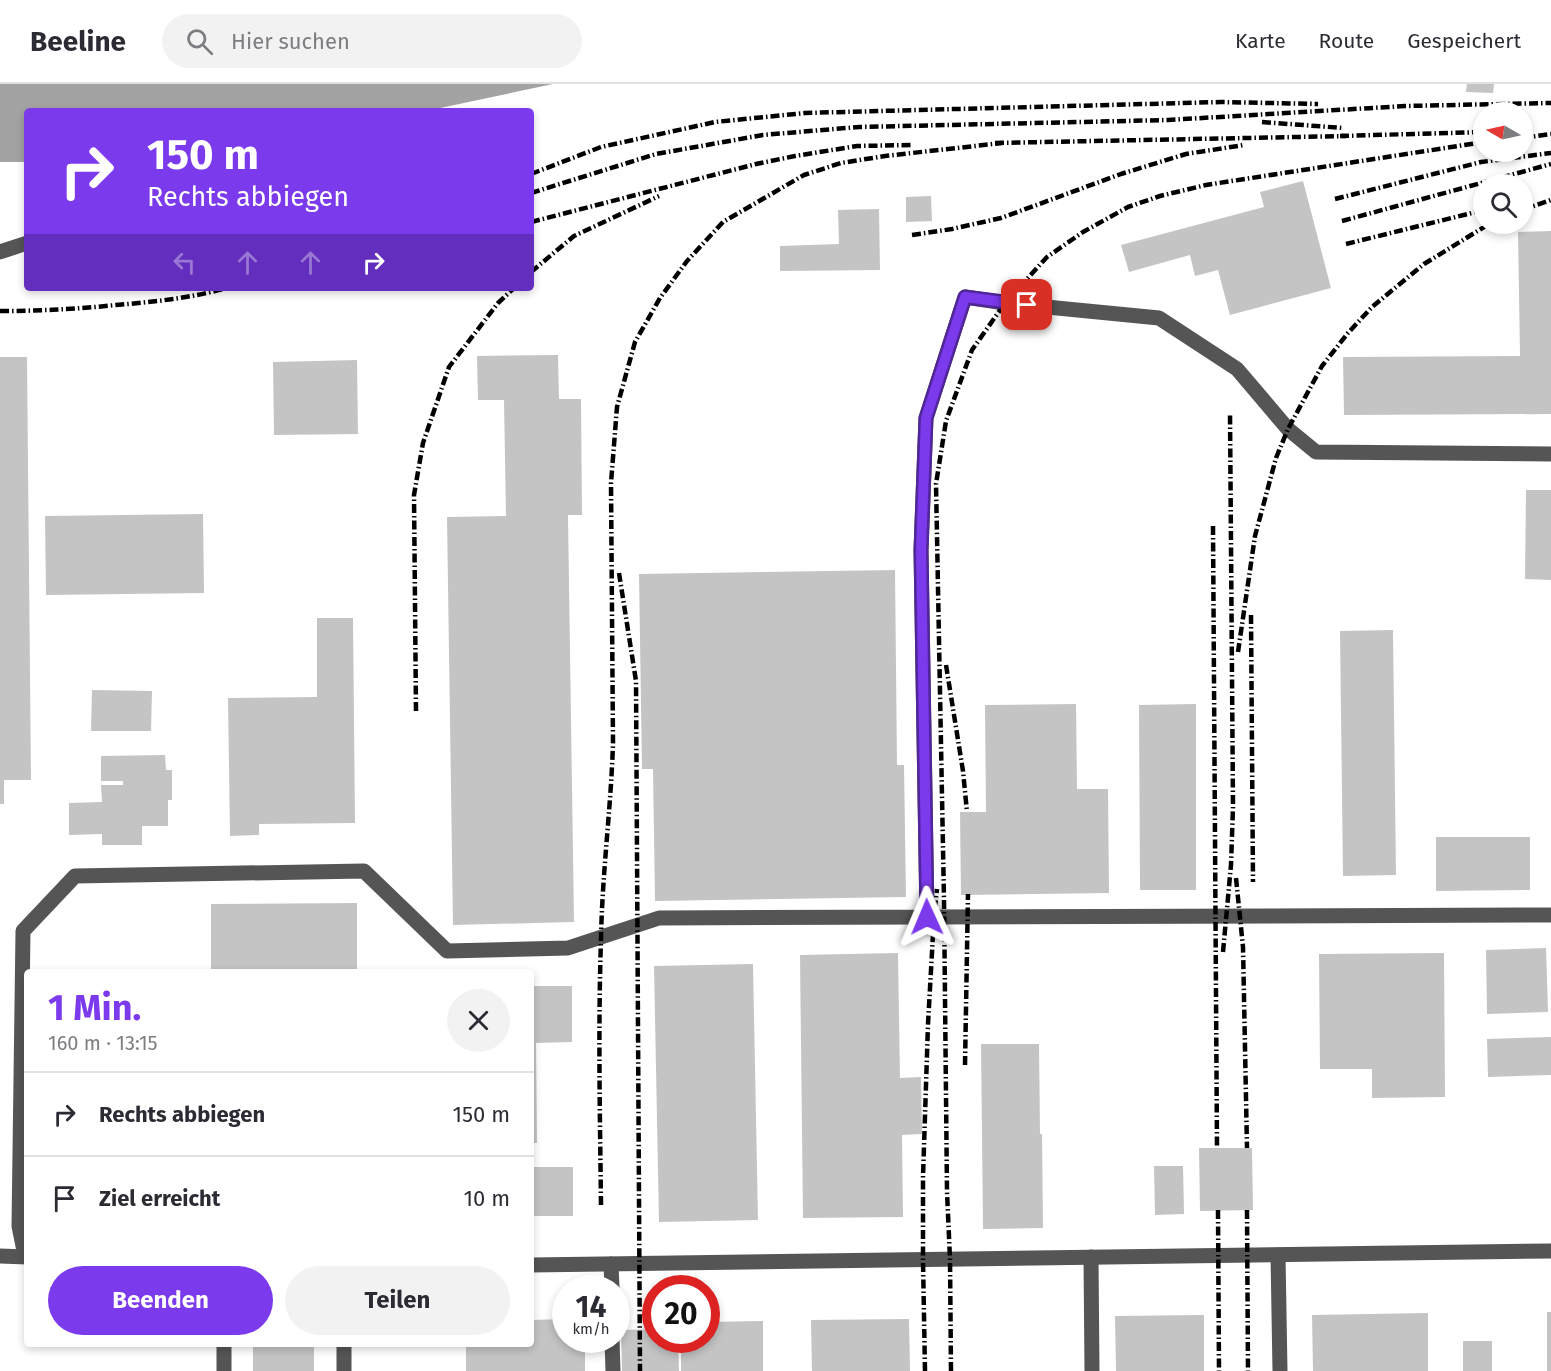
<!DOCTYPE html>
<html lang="de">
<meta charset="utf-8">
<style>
body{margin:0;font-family:"Fira Sans",sans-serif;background:#f2f2f3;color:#2b2b33;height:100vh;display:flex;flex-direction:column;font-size:22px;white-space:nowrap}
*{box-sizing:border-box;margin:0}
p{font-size:20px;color:#7c7c81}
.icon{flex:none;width:33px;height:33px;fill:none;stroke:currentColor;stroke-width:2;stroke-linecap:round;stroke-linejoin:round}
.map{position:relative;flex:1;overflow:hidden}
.sheet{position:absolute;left:24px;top:885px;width:510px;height:378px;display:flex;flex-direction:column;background:#fff;border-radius:6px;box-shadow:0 3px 9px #0003}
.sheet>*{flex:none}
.banner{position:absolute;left:24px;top:24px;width:510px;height:183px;border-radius:6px;box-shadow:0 3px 9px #0003;background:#7c3aed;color:#fff;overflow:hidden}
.needle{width:39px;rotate:279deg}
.buttons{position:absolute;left:1473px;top:18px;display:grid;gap:12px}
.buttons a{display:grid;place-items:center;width:60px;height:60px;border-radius:50%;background:#fff;box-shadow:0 3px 9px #0003;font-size:30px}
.speed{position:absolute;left:552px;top:1191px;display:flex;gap:12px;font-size:30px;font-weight:700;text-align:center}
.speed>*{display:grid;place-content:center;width:78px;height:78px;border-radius:50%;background:#fff;box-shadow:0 3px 9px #0003;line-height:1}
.speed small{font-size:15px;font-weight:400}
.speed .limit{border:9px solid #d22;background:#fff;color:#111}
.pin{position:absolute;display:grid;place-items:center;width:51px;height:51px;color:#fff;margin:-26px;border-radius:12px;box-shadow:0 3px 9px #0006}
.me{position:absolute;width:66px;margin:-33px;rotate:359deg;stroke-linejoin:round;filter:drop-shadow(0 0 4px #0008)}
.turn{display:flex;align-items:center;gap:21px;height:126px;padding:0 24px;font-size:27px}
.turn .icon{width:78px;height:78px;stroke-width:2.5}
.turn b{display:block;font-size:42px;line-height:51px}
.lanes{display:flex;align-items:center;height:57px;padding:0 24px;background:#0003;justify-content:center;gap:30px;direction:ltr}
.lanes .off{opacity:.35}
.round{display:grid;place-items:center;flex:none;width:63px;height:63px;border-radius:32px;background:#f2f2f3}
.headline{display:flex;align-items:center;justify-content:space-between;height:102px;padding:0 24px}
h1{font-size:36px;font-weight:700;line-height:45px;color:#7c3aed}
.primary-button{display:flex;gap:12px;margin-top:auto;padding:12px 24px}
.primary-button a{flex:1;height:69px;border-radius:36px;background:#7c3aed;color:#fff;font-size:24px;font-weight:700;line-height:69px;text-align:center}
.primary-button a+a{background:#f2f2f3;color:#2b2b33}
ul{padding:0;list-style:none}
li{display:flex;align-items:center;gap:18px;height:84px;padding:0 24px;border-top:2px solid #e1e1e2}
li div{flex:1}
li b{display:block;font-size:22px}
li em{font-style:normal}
header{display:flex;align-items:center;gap:36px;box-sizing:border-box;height:84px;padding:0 30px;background:#fff;border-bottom:2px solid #e1e1e2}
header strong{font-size:28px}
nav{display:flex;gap:33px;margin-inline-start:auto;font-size:21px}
.search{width:420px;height:54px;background:#f2f2f3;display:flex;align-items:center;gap:15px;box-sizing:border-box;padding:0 21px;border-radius:33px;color:#7c7c81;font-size:22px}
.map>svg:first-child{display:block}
.water{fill:#a3a3a3}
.building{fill:#c4c4c4}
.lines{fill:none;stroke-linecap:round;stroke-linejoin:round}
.minor{stroke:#555;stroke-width:15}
.rail{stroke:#000;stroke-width:4.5;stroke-dasharray:9 3 1.5 3;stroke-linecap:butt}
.route-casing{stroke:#51269a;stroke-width:15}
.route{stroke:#7c3aed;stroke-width:10}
</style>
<header>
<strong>Beeline</strong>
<div class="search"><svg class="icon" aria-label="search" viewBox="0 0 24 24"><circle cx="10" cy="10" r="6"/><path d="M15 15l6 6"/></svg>Hier suchen</div>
<nav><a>Karte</a><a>Route</a><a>Gespeichert</a></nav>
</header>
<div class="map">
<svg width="1551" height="1287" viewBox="0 0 1551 1287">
<rect width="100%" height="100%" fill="#fff"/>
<!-- water -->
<polygon class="water" points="0,0 553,0 426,27 27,27 27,78 0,78"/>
<!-- building -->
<g class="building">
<polygon points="1467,0 1494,0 1493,9 1466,8"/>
<polygon points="1303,97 1331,204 1230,231 1218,186 1195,192 1190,171 1129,188 1121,161 1264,123 1260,108"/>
<polygon points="931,112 932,137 906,138 906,113"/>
<polygon points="879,125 880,186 780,187 780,162 839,160 838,126"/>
<polygon points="1551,147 1551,330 1344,331 1343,273 1520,272 1518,148"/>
<polygon points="558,271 559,315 581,315 582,431 568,431 574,838 453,841 447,433 506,432 504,316 478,316 477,272"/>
<polygon points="0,273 27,273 31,696 4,696 4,720 0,720"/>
<polygon points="357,276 358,350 274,351 273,278"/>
<polygon points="1526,406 1551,406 1551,496 1525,495"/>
<polygon points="203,430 204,509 46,511 45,432"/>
<polygon points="895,486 897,681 904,681 906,813 655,817 653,685 642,685 639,490"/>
<polygon points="317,534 353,534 355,739 259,740 259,751 230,752 228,614 317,613"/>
<polygon points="1393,546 1396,791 1343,792 1340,547"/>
<polygon points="92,606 152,607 151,647 91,647"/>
<polygon points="1076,620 1077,705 1108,705 1109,809 961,811 960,728 986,728 985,621"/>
<polygon points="1196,620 1196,806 1140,806 1139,621"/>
<polygon points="165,671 166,686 172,686 172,716 168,716 168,742 142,742 142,761 102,761 102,750 69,751 69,719 102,718 101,701 123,701 123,697 101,697 101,672"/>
<polygon points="1436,753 1530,753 1530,806 1436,807"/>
<polygon points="357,819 357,888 211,888 211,820"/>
<polygon points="1546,864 1548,928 1487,930 1486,866"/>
<polygon points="898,869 900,994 921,993 922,1050 902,1051 903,1133 803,1134 800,871"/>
<polygon points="1444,869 1445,1013 1372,1014 1372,985 1320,985 1319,870"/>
<polygon points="753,880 758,1136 659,1138 654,882"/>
<polygon points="531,902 572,902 572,958 536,959 537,1059 531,1059"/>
<polygon points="1551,953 1551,991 1488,993 1487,955"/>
<polygon points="981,960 1039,960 1040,1050 1042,1050 1043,1144 983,1145"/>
<polygon points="1199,1064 1252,1064 1253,1126 1200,1127"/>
<polygon points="1154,1082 1183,1082 1184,1130 1155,1131"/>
<rect x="531" y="1083" width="42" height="49"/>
<rect x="1547" y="1228" width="4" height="59"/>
<polygon points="1428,1229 1428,1287 1313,1287 1312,1231"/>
<polygon points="1204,1231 1204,1287 1116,1287 1115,1232"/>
<polygon points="566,1235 566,1256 585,1256 585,1287 466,1287 466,1260 531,1260 531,1236"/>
<polygon points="909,1235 910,1287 812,1287 811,1236"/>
<polygon points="763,1237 763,1287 681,1287 681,1256 706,1256 706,1238"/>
<polygon points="656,1245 656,1256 678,1256 679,1287 622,1287 621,1246"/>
<rect x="1463" y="1257" width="29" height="30"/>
<rect x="253" y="1260" width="61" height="27"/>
</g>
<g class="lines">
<!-- minor -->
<g class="minor">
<polyline points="0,168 27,159"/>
<polyline points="927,833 1551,831"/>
<polyline points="1278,1171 1280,1287"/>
<polyline points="0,1172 27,1173"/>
<polyline points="25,1172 19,1142 23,847 75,792 364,787 447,867 568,864 659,834 927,833 921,466 926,334 965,213 1005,219 1159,234 1237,285 1288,345 1316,368 1551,370"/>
<polyline points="1091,1173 1092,1287"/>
<polyline points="611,1180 612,1204"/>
<polyline points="531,1181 1551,1167"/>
<polyline points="612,1256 613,1287"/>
<polyline points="224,1260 224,1287"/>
<polyline points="344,1260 344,1287"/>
</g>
<!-- rail -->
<g class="rail">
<polyline points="1262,38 1343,44"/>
<polyline points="1340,52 1484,48"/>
<polyline points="1522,54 1551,50"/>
<polyline points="995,59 1346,52"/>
<polyline points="531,90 601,63 715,38 805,29 1221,18 1318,20"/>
<polyline points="531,109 656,70 763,51 859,43 1168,36 1405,22 1551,19"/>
<polyline points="1335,115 1481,78 1551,69"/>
<polyline points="1522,126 1551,116"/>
<polyline points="1342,137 1551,80"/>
<polyline points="531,138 756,80 795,72 857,62 912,61"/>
<polyline points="912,151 952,145 1001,134 1121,90 1186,70 1244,61"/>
<polyline points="1346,160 1484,126"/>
<polyline points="531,188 574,152 659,112"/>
<path d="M0,227C39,227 77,225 116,221C153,218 191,214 227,204"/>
<polyline points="1213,442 1217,1064"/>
<polyline points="619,489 636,597 640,1287"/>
<polyline points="1251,531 1253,798"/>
<polyline points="1238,568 1255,452 1276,374 1288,345 1322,282 1348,249 1372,223 1424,180 1489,140"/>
<polyline points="946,581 963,687 967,728"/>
<polyline points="416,627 414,411 423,359 449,283 498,219 514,204"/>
<polyline points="1236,794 1243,863 1247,1064"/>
<polyline points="1223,868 1231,781 1233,723 1230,329"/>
<polyline points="965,981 968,810"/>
<path d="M601,1121C600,1033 598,944 601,856C602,790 611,725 613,659L611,399L617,323L635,258L660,214L687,177L723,138L804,91L841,79L885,72L1002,59"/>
<polyline points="1218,1126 1219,1287"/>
<polyline points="1247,1126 1248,1287"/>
<polyline points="925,1287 923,1176 923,1093 928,940 934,833 937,805"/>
<polyline points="951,1287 950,1175 947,1108 944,816 936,400 946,337 972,266 1005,219 1047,173 1083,148 1128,123 1160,112 1206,101 1484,58"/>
</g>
</g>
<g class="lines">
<!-- route casing -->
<g class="route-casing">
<polyline id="route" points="927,833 921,466 926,334 965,213 1027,221"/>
</g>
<!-- route -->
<use href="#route" class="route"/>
</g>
</svg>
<div class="buttons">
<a><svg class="needle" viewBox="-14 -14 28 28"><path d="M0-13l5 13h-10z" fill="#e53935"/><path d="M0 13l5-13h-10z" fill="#7c7c81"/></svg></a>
<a><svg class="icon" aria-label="search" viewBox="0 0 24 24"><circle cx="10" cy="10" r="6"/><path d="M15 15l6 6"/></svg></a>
</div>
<div class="speed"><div>14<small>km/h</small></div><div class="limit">20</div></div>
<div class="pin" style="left:1027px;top:221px;background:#d93025"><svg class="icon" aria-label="arrive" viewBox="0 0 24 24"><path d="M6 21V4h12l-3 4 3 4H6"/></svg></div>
<svg class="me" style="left:927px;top:833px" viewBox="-20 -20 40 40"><path d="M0-17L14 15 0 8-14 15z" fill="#7c3aed" stroke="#fff" stroke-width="4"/></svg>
<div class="banner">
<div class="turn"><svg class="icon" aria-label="right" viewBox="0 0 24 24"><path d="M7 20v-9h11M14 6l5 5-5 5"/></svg><div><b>150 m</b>Rechts abbiegen</div></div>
<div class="lanes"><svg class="icon off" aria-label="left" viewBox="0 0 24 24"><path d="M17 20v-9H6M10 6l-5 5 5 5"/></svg><svg class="icon off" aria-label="ahead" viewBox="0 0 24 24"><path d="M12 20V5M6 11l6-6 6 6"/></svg><svg class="icon off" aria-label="ahead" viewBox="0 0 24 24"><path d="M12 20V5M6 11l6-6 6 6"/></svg><svg class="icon" aria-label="right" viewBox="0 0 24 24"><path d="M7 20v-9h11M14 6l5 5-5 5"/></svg></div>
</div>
<section class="sheet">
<div class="headline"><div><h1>1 Min.</h1><p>160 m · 13:15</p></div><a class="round"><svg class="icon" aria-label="close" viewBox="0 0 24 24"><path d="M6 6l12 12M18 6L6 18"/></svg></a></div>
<ul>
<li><svg class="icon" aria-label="right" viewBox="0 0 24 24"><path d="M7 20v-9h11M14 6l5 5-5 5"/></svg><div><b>Rechts abbiegen</b></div><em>150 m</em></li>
<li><svg class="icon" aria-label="arrive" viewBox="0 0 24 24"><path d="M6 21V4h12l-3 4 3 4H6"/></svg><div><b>Ziel erreicht</b></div><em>10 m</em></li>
</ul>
<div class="primary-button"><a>Beenden</a><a>Teilen</a></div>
</section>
</div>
